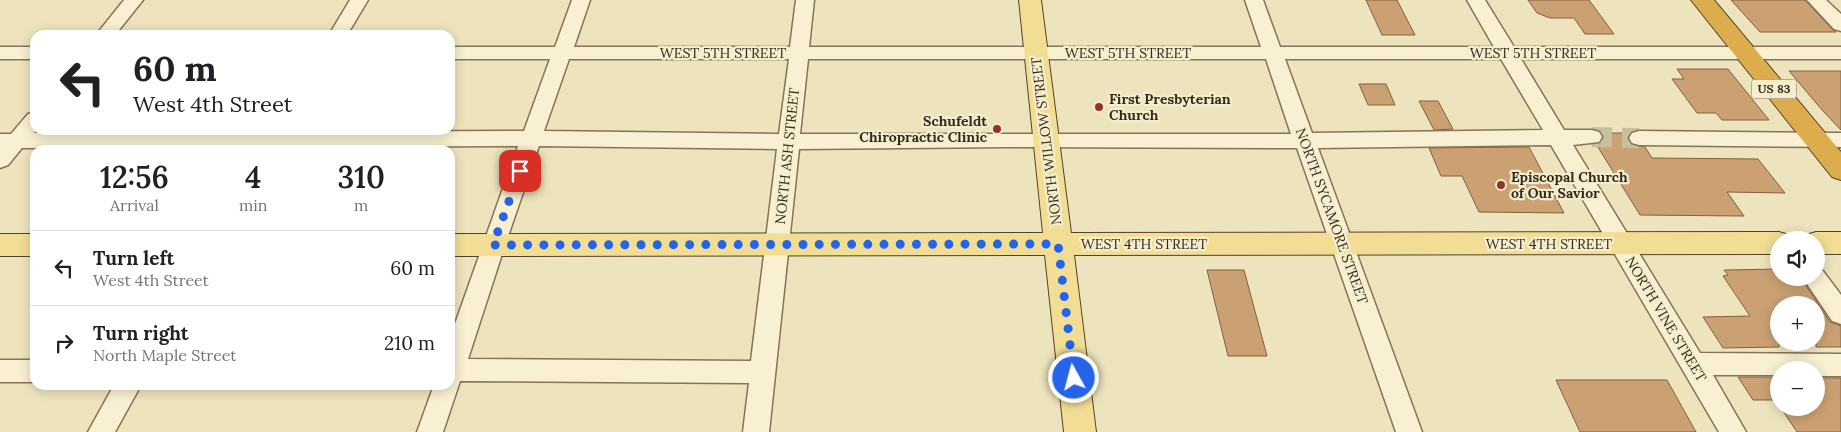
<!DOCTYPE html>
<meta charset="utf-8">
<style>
body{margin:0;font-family:Lora,serif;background:#f2f2f2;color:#202124;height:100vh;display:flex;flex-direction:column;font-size:19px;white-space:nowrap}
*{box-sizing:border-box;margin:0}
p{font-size:16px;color:#757577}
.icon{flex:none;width:28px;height:28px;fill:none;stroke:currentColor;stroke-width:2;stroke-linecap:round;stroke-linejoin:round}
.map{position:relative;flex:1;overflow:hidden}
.side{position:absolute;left:30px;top:145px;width:425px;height:245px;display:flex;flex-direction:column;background:#fff;border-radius:15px;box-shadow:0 2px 12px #0003}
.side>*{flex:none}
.guide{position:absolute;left:30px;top:30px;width:425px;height:105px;border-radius:15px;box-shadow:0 2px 12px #0003;background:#fff;color:#202124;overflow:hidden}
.buttons{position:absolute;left:1770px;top:231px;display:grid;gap:10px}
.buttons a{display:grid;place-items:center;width:55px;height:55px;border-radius:50%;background:#fff;box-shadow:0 2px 12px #0003;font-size:25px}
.pin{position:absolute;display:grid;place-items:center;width:42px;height:42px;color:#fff;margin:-21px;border-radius:10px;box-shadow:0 2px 8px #0006}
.me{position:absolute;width:55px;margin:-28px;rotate:353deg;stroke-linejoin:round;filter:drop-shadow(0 0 4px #0008)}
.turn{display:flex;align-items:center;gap:18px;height:105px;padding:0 20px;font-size:22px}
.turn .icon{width:65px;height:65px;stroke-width:2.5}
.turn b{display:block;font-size:35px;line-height:42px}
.eta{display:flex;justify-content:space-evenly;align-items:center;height:85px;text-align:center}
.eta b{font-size:30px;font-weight:600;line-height:35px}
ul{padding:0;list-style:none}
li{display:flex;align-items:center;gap:15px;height:75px;padding:0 20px;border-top:1px solid #e0e0e0}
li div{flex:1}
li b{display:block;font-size:19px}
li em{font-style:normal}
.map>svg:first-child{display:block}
.building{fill:#cba173;stroke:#83603d}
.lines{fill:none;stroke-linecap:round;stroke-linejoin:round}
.minor-tunnel{stroke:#c8bf9d;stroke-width:20;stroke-dasharray:20 10;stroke-linecap:butt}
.minor-casing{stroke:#857457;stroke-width:3}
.major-casing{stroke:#52412b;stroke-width:2}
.highway-casing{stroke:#52412b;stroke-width:2}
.minor{fill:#f8f0d0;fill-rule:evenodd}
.major{fill:#f1de94;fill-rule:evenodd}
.highway{fill:#ddad4d;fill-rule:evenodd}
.route{stroke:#2563eb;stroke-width:9;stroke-dasharray:0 16.2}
.poi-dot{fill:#933228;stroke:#f5edcd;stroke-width:2}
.labels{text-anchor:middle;stroke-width:4.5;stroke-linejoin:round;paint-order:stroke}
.shield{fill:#f5edcd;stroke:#6e6450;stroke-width:1}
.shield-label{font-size:12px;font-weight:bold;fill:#342a1b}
.street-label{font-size:14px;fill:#342a1b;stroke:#f5edcd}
.poi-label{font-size:14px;font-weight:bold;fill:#342a1b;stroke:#f5edcd;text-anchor:start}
</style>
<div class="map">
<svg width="1841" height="432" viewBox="0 0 1841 432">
<rect width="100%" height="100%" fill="#ede4bd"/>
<!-- building -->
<g class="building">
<polygon points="1366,0 1397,0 1415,35 1382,35"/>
<polygon points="1528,0 1589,0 1614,34 1585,34 1574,18 1550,18 1537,13"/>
<polygon points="1731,0 1805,0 1833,30 1836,32 1760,32"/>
<polygon points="1677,69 1728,69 1769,120 1722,120 1716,113 1697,113 1672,79 1684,79"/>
<polygon points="1789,71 1841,71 1841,130 1822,110"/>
<polygon points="1359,84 1386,84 1395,105 1368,105"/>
<polygon points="1419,101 1438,101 1453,129 1434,130"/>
<polygon points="1602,133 1630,133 1627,139 1630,144 1645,147 1652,158 1758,159 1785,193 1727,192 1744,216 1640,215 1596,144 1601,143 1604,138"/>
<polygon points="1529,147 1564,213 1479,212 1462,176 1441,176 1429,148"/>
<polygon points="1779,269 1779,278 1801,278 1830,322 1841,326 1841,347 1816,347 1816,305 1779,305 1779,347 1723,348 1703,317 1750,316 1723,276 1728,275 1724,270"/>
<polygon points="1207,270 1244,270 1267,356 1228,356"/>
<polygon points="1738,377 1779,377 1779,400 1753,400"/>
<polygon points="1816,378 1841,378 1841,432 1797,432 1781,408 1816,408"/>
<polygon points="1556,380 1667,380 1696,432 1580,432"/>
</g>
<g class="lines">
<!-- minor-tunnel -->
<polyline class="minor-tunnel" points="1592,137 1639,138"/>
<!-- minor casing -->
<g class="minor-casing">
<g id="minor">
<polygon points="124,0 143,0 115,35 96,35"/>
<polygon points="350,0 368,0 347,35 329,35"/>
<path d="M572,0H590L574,47H790L796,0H814L809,47H1261L1245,0H1263L1280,47H1494L1467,0H1485L1514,47H1841V59H1521L1564,130H1592L1599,132L1602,137L1599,142L1573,145L1700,353L1841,354V376H1816V370H1779V375H1713L1746,432H1719L1551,145L1318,148L1422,432H1396L1297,148L1007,147L799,149L769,432H743L749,383L460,381L443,432H417L434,385H450V338L518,146L22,148L8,165L0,168V134H11L28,114L35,112V130H37L34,133L524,131L550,59H450V47H555ZM569,59H789L779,134L544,131ZM808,59H1266L1291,134H800ZM1285,59H1501L1543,130L1312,133ZM539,146L777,149L751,361L468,359L505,245Z"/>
<polygon points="1807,0 1826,0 1841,14 1841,31 1834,29"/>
<rect x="0" y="47" width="35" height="12"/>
<polygon points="1639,131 1841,133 1841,147 1639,145 1632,143 1629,138 1632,133"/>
<polygon points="1816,269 1823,271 1841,295 1841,324 1832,321 1803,278 1816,278"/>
<rect x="0" y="360" width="35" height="22"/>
<polygon points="114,385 141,385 115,432 88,432"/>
</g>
</g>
<!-- major casing -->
<g class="major-casing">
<g id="major">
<polygon points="1019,0 1041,0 1071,233 1779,232 1789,235 1791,240 1779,240 1779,254 1074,255 1096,432 1064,432 1045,255 450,256 450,234 1043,233"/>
<polygon points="1816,232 1841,232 1841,254 1816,254 1816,240 1804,240 1806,235"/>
<rect x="0" y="234" width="35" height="22"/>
</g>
</g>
<!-- highway casing -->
<g class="highway-casing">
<polygon id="highway" points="1691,0 1714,0 1841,152 1841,180 1832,177"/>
</g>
<!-- minor -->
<use href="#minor" class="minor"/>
<!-- major -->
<use href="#major" class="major"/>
<!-- highway -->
<use href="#highway" class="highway"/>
</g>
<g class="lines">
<!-- route -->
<polyline class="route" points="520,171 493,245 1058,244 1074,378"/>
</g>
<!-- markers -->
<g class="poi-dot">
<circle cx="1099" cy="107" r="5"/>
<circle cx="997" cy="129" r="5"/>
<circle cx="1501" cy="185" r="5"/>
</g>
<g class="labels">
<!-- shield labels -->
<rect class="shield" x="1751.5" y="79.5" width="45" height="19" rx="4"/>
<g class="shield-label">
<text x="1774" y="93">US 83</text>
</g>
<!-- street labels -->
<g class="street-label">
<text x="723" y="58">WEST 5TH STREET</text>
<text x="1128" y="58">WEST 5TH STREET</text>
<text x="1533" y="58">WEST 5TH STREET</text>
<text transform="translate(1046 141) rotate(-97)" y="5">NORTH WILLOW STREET</text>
<text transform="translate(787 156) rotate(-84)" y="5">NORTH ASH STREET</text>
<text transform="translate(1332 216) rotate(70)" y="5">NORTH SYCAMORE STREET</text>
<text x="1144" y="249">WEST 4TH STREET</text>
<text x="1549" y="249">WEST 4TH STREET</text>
<text transform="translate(1666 319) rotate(59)" y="5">NORTH VINE STREET</text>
</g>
<!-- poi labels -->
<g class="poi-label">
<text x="1109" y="104">First Presbyterian<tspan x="1109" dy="16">Church</tspan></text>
<text x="987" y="126" text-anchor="end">Schufeldt<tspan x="987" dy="16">Chiropractic Clinic</tspan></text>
<text x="1511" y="182">Episcopal Church<tspan x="1511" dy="16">of Our Savior</tspan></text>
</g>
</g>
</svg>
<div class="buttons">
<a><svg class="icon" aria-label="sound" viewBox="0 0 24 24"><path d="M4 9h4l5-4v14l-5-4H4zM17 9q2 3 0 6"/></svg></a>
<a>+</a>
<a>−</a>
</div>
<div class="pin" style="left:520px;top:171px;background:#d93025"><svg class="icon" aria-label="arrive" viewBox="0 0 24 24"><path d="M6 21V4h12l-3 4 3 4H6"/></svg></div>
<svg class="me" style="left:1074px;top:378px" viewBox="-20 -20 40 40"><circle r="17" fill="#2563eb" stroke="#fff" stroke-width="3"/><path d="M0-11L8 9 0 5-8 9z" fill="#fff"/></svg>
<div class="guide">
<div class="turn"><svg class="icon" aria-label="left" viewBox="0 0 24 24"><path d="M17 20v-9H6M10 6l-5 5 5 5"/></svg><div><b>60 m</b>West 4th Street</div></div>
</div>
<section class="side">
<div class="eta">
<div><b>12:56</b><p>Arrival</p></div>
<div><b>4</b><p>min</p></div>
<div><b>310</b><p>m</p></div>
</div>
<ul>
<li><svg class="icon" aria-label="left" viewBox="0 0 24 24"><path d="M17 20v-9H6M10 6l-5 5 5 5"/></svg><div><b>Turn left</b><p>West 4th Street</p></div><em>60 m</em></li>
<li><svg class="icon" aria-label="right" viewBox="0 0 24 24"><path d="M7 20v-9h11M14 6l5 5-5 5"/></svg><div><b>Turn right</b><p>North Maple Street</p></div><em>210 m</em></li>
</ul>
</section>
</div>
